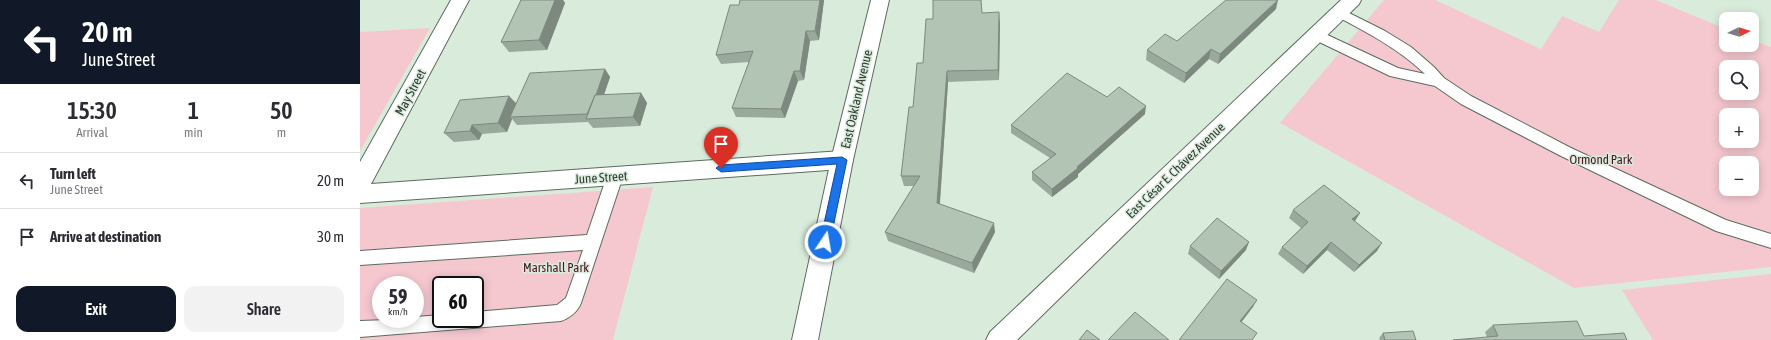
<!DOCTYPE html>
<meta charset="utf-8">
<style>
body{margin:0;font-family:"Asap Condensed",sans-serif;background:#f2f2f3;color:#2b2b33;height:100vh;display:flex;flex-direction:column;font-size:15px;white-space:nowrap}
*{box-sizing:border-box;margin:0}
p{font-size:13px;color:#7c7c81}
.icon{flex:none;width:22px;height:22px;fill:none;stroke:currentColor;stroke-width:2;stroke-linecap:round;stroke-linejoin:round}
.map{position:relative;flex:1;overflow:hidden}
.panel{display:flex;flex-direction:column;background:#fff;width:360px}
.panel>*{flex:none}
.guide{background:#111827;color:#fff;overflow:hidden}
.needle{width:26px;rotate:85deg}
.controls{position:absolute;left:1359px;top:12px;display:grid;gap:8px}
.controls a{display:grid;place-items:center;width:40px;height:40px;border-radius:8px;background:#fff;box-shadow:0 2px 10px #0003;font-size:20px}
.speed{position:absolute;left:12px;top:276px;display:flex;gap:8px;font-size:20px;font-weight:700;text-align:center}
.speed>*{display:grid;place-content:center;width:52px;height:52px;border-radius:50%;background:#fff;box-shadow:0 2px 10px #0003;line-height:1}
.speed small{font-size:10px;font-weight:400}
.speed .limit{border:2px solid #111;border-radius:6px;background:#fff;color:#111}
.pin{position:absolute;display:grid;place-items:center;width:34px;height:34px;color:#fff;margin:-41px -17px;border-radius:50% 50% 50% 0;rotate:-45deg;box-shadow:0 0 4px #0007}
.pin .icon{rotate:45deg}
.me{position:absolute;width:44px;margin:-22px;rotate:12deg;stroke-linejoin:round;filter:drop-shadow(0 0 3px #0008)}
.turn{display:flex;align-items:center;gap:14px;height:84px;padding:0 16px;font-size:18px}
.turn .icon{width:52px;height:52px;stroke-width:2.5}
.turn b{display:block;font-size:28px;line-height:34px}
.eta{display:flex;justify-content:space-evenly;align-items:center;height:68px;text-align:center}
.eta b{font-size:24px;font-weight:600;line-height:28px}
.button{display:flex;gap:8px;margin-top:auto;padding:8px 16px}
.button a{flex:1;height:46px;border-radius:12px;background:#111827;color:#fff;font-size:16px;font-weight:600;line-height:46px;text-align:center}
.button a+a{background:#f2f2f3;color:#2b2b33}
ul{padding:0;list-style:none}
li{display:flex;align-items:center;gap:12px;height:56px;padding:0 16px;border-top:1px solid #e1e1e2}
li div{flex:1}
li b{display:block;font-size:15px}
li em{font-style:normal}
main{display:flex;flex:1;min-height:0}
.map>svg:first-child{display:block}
.green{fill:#f5c8d0;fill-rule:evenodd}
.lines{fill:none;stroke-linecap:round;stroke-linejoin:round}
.lane-casing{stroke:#5b6c5e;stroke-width:2}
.street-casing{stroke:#5b6c5e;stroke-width:2}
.secondary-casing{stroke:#5b6c5e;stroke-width:2}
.primary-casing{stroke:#5b6c5e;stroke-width:2}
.lane{fill:#fff;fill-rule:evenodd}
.street{fill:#fff;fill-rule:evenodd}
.secondary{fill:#fff;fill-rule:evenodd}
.primary{fill:#fff;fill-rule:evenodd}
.wall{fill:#99a99b}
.shaded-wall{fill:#7d897e}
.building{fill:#b2c4b4;stroke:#7d897e}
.route{fill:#1a73e8;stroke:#114b97}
.labels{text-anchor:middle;stroke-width:3;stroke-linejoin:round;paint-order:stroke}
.street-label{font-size:13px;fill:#343c35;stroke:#d9ecdc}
.park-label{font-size:13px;fill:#4d1225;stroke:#d9ecdc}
</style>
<main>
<section class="panel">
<div class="guide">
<div class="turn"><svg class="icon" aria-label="left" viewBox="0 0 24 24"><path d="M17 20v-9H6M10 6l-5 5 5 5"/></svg><div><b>20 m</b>June Street</div></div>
</div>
<div class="eta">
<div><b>15:30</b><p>Arrival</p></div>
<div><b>1</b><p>min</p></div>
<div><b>50</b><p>m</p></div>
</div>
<ul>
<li><svg class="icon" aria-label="left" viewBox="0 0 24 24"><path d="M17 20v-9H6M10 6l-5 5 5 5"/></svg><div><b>Turn left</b><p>June Street</p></div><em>20 m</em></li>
<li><svg class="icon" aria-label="arrive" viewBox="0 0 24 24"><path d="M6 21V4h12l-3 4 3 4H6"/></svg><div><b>Arrive at destination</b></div><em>30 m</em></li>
</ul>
<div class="button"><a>Exit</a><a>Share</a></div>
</section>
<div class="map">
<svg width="1411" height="340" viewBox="0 0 1411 340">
<rect width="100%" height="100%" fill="#d9ecdc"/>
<!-- green -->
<g class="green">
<path d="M1024,0H1075L1181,49L1202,16L1239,32L1259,0H1296L1366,29V45H1392V40L1411,47V267L1214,288L920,123ZM1366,67H1392V93H1366ZM1366,115H1392V141H1366ZM1366,163H1392V189H1366Z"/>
<polygon points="70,28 0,151 0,32"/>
<path d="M293,187L253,340H0V208ZM21,285H55V319H21ZM81,285H115V319H81Z"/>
<polygon points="1411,274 1411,340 1293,340 1262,290"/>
</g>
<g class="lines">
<!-- lane casing -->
<g class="lane-casing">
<g id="lane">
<path d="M979,8L1025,31L1051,47L1074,67L1084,78L1111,96L1211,148L1366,220L1411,234V248L1356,231L1201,156L1101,104L1075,86L1030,76L951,38L949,35L951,32L956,30L961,32L1038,68L1065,74C1038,48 1006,32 974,15L973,12L974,9Z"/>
<path d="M255,170L260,172L263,176L221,303C218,311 210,318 201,321L0,337V321L55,319V317L81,315V319H115V312L197,305L206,298L223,250L0,265V251L227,235L247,176L250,172Z"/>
</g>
</g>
<!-- street casing -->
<g class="street-casing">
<polygon id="street" points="91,0 109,0 11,184 482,151 490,154 493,160 490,166 482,169 0,203 0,162"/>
</g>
<!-- secondary casing -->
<g class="secondary-casing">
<polygon id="secondary" points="981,0 1001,0 999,4 657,340 626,340 630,332"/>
</g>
<!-- primary casing -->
<g class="primary-casing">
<polygon id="primary" points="511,0 529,0 493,160 458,340 432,340 471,160"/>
</g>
<!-- lane -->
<use href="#lane" class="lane"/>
<!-- street -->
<use href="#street" class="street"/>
<!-- secondary -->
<use href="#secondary" class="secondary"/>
<!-- primary -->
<use href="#primary" class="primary"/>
</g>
<!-- wall -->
<g class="wall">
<polygon points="161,0 203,0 205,3 187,50 149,52 141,42"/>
<polygon points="464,0 459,40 450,41 444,80 438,81 425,118 376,117 372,108 389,62 361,64 356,55 379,5"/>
<polygon points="916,9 858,64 849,59 824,83 786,60 787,50 817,41"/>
<polygon points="622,13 640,23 639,80 588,82 580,204 635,232 614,273 528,241 525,232 554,186 544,186 541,176 553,107 573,19"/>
<polygon points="245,69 250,77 244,95 281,93 287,103 280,126 233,128 228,122 157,125 152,119 147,132 122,134 119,140 94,142 84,133 149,96 156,104"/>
<polygon points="747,97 785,114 718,174 718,177 692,197 672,180 672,172 690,158 651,133 651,125"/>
<polygon points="933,210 1000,213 994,221 1017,251 994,272 967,250 943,274 918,254 922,247 941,228 929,218"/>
<polygon points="830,246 886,250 859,279 828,254"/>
<polygon points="1133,325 1224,336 1127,337 1125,332"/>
<polygon points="1023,333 1056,340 1020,340 1019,338"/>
</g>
<!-- shaded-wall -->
<g class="shaded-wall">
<polygon points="195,0 203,0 205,3 187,50 179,40"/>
<polygon points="460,0 464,0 459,40 455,31"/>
<polygon points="918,0 916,9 858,64 860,54"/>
<polygon points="639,12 640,23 639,80 638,70"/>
<polygon points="446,31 450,41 444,80 440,71"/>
<polygon points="851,49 849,59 824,83 826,73"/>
<polygon points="245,69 250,77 236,118 229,114"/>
<polygon points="434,71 438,81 425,118 421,109"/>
<polygon points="587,71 588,82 579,213 577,203"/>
<polygon points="281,93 287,103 280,126 273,117"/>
<polygon points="149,96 158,105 150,117 152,119 147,132 138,123"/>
<polygon points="786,106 785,114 718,174 718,177 692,197 692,189"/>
<polygon points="112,125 122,134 119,140 110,131"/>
<polygon points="1000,213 995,221 988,227 992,219"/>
<polygon points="634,223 635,232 614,273 612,263"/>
<polygon points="889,242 886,250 859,279 861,271"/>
<polygon points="971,242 967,250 943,274 947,266"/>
<polygon points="1022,243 1017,251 994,272 999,265"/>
<polygon points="897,300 893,307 877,328 880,321"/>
</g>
<!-- building -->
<g class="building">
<polygon points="161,0 195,0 179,40 141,42"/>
<polygon points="380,0 460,0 455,31 446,31 440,71 434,71 421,109 372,108 393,51 356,55 370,5 379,5"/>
<polygon points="573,0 621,0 622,13 639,12 638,70 587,71 577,203 634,223 612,263 525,232 560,176 541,176 549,107 553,107 557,63 563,63 566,19 573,19"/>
<polygon points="866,0 918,0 860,54 851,49 826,73 787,50 805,34 817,41"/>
<polygon points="245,69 236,95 235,95 227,114 150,117 170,73"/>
<polygon points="707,73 747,97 759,87 786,106 717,167 718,168 692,189 672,172 696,154 651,125"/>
<polygon points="281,93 273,117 226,119 235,95"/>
<polygon points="149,96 138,123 112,125 110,131 84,133 100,100"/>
<polygon points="964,185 1000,213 992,219 1022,243 999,265 971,242 947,266 922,247 948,222 933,210"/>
<polygon points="857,218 889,242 861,271 830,246"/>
<polygon points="867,279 897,300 880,321 897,333 892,340 819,340"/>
<polygon points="775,312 809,340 748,340"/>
<polygon points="1217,321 1224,336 1264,333 1267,340 1093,340 1138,336 1133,325"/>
<polygon points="727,330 740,340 719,340"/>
<polygon points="1053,331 1056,340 1025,340 1023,333"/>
</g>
<!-- route -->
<polygon class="route" points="482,157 487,160 470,242 469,245 462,245 460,242 477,164 361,172 356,168 361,165"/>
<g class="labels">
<!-- street labels -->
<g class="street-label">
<text transform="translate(50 92) rotate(-62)" y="5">May Street</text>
<text transform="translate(496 99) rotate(-77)" y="5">East Oakland Avenue</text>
<text transform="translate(815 170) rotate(-44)" y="5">East César E. Chávez Avenue</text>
<text transform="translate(241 177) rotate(-4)" y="5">June Street</text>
</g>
<!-- park labels -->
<g class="park-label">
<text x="1241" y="164">Ormond Park</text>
<text x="196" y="272">Marshall Park</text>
</g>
</g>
</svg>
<div class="controls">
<a><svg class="needle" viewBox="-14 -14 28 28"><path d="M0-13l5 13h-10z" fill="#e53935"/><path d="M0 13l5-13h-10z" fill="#7c7c81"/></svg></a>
<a><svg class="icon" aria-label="search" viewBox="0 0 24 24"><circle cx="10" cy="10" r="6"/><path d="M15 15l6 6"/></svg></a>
<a>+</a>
<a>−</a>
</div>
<div class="speed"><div>59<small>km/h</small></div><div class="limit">60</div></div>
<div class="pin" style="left:361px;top:168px;background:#d93025"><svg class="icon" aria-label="arrive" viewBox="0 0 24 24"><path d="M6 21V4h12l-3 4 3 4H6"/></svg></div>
<svg class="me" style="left:465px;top:242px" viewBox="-20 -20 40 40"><circle r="17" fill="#1a73e8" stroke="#fff" stroke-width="3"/><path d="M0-11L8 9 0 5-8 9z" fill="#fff"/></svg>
</div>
</main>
